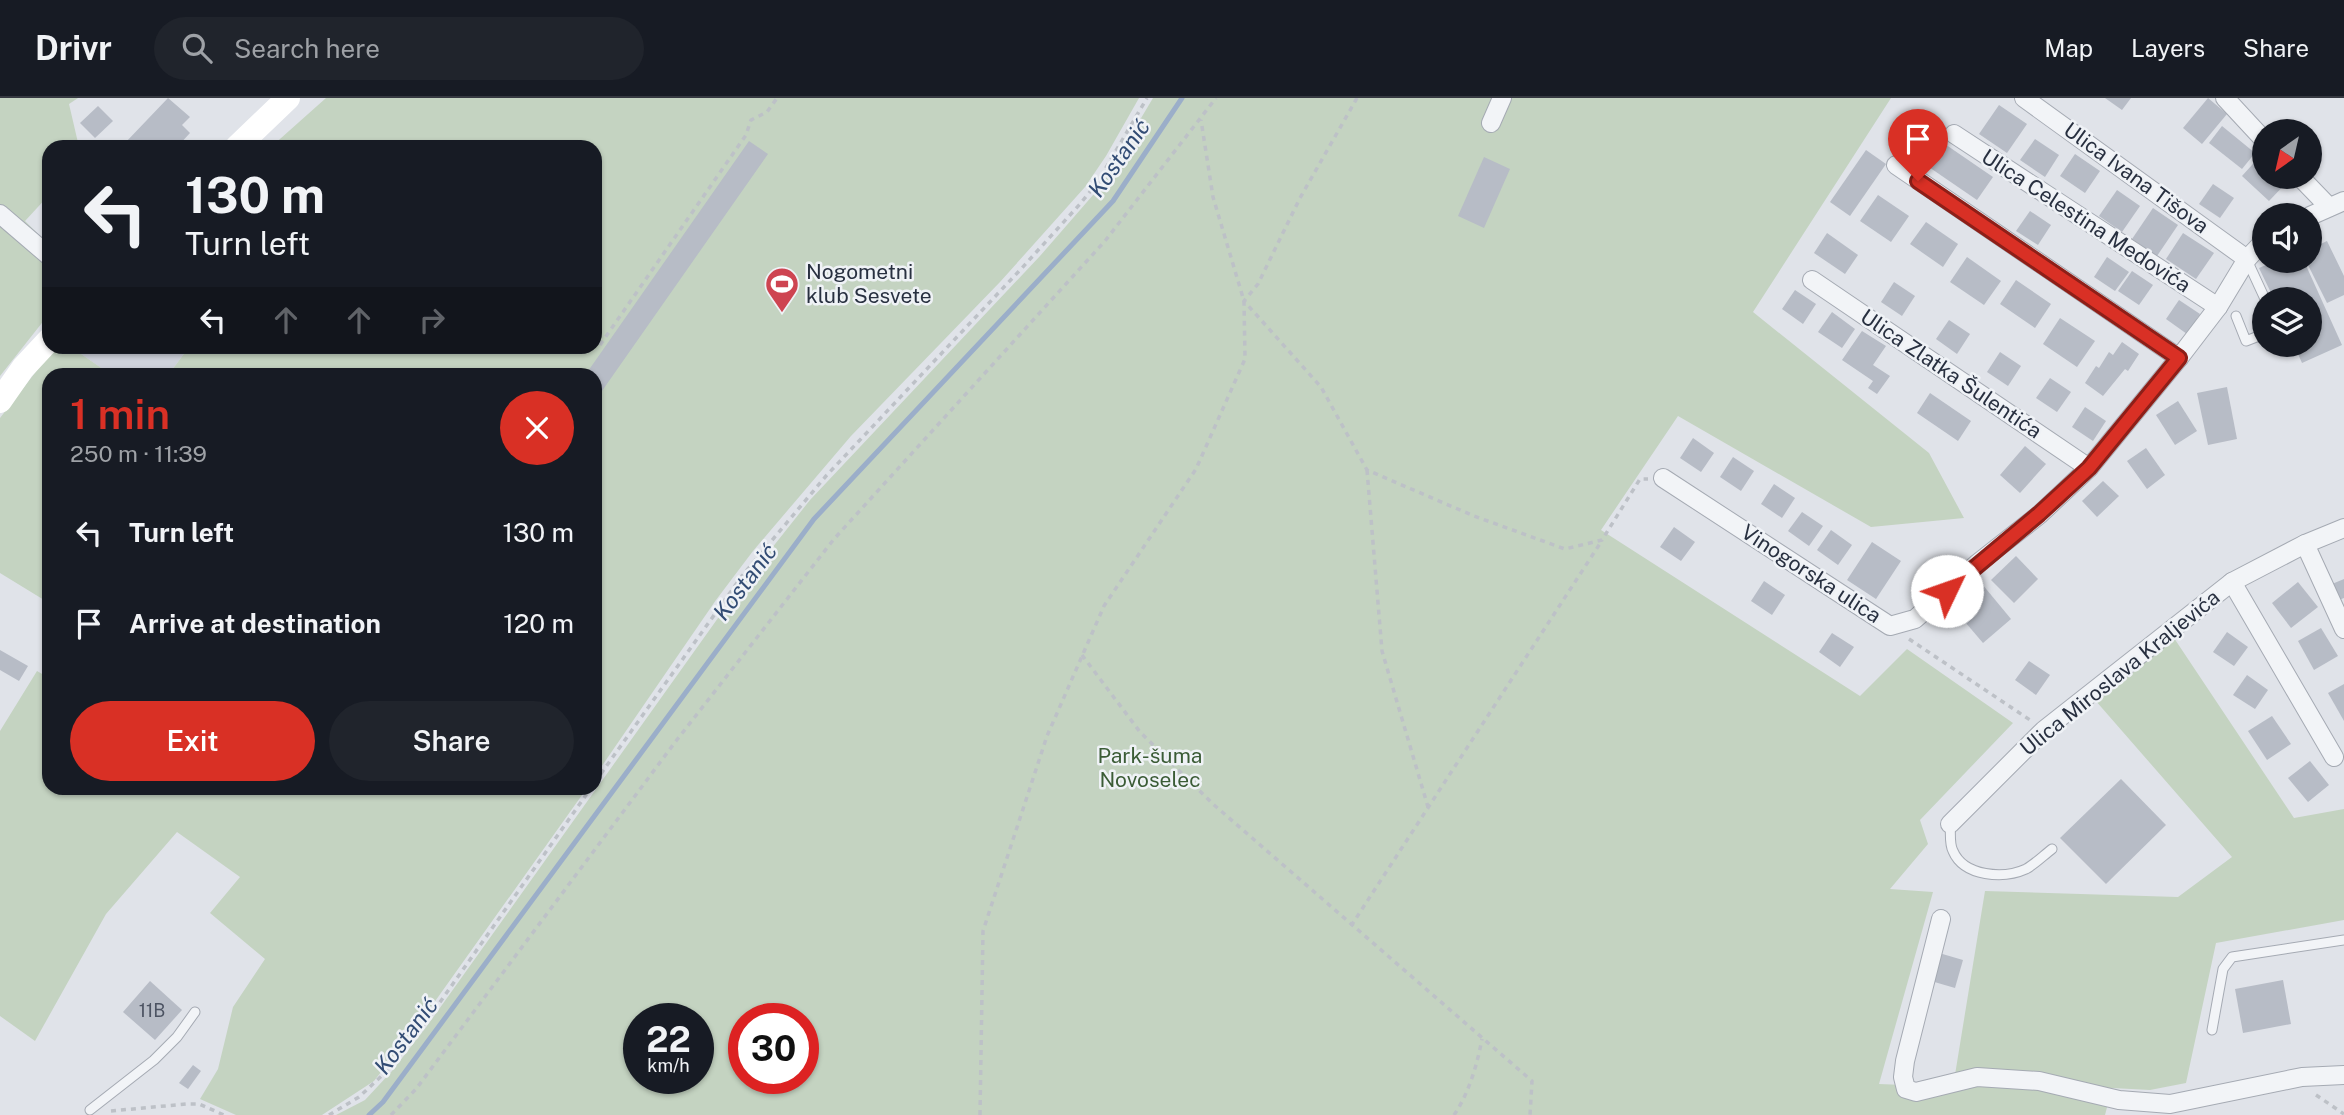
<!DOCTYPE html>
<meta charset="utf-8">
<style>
body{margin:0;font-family:"Public Sans",sans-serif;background:#20242c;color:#f1f3f6;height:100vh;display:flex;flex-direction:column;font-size:26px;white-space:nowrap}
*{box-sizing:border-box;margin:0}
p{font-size:23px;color:#9ea1a6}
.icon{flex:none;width:38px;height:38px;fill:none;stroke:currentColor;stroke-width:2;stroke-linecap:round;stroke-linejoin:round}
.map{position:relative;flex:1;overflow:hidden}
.drawer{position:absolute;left:42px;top:270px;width:560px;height:427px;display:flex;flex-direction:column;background:#171b24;border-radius:21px;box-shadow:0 2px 5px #0004}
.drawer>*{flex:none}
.hud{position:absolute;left:42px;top:42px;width:560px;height:214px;border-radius:21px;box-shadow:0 2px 5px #0004;background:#171b24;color:#f1f3f6;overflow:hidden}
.needle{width:46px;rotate:214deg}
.buttons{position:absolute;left:2252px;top:21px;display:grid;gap:14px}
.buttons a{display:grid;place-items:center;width:70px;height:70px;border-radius:50%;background:#171b24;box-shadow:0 2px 5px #0004;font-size:35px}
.speed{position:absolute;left:623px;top:905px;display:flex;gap:14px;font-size:35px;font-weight:700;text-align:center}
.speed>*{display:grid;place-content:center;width:91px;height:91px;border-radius:50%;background:#171b24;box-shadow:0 2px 5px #0004;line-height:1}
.speed small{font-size:18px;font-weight:400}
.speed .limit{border:10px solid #d22;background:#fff;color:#111}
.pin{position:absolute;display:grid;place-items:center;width:60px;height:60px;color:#fff;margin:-72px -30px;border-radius:50% 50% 50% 0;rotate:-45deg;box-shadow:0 0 7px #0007}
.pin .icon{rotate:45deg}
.me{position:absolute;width:77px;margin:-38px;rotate:48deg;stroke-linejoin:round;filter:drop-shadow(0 0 5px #0008)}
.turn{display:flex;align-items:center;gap:24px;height:147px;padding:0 28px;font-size:32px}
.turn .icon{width:91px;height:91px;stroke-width:2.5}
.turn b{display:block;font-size:49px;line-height:60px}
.lanes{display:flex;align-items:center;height:66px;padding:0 28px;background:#0003;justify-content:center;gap:35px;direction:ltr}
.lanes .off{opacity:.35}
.round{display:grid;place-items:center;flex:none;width:74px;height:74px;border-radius:37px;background:#20242c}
.head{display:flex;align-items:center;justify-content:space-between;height:119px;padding:0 28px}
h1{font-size:42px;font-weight:600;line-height:52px;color:#d93025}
.primary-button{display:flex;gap:14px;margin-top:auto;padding:14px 28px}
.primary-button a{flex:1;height:80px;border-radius:42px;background:#d93025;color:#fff;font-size:28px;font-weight:600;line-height:80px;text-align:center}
.primary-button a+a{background:#20242c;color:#f1f3f6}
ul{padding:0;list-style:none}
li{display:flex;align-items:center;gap:21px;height:91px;padding:0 28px}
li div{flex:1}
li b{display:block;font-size:26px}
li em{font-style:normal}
header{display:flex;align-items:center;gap:42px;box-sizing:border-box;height:98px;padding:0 35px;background:#171b24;border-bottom:2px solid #363941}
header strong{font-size:33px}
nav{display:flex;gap:38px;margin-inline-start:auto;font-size:24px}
.search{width:490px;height:63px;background:#20242c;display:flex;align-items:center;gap:18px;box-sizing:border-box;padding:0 24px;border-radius:38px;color:#9ea1a6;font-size:26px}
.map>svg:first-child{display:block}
.built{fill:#ced2db}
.green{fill:#c4d3c1;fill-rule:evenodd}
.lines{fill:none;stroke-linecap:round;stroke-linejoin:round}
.stream{stroke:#9baec9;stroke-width:5}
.building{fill:#b7bcc6}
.service-casing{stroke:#a5aab3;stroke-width:11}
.minor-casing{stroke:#a5aab3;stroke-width:20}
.path{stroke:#bdc1c7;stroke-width:3.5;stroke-dasharray:5 5;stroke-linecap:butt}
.service{stroke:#f2f4f7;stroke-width:9}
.minor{stroke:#f2f4f7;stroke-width:18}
.secondary{stroke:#fff;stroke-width:24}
.route-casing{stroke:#8d1f18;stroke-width:18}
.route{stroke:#d93025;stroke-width:12}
.labels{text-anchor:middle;stroke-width:5;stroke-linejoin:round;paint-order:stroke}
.number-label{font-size:18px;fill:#4c5362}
.street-label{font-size:21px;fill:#283040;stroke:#eff2f6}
.poi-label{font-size:21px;fill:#283040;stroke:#eff2f6;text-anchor:start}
.park-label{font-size:21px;fill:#3b5c36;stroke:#eff2f6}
.water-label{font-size:23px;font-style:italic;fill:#324c74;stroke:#eff2f6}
</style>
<header>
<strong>Drivr</strong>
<div class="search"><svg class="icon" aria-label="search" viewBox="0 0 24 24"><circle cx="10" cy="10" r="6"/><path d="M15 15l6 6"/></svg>Search here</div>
<nav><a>Map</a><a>Layers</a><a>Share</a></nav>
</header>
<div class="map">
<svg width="2344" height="1017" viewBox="0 0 2344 1017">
<rect width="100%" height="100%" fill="#e0e3e9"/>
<!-- built -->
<polygon class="built" points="71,249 189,249 169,276 110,276"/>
<!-- green -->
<g class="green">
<polygon points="0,0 78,0 69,6 79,49 49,49 49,97 25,123 49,147 49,216 0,278"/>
<polygon points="326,0 1139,0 1106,58 1085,89 1000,184 851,338 753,453 716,502 595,678 595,276 169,276 189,249 595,248 595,49 271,49"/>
<path d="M1153,0H1891L1753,214L1929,355L1964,420L1871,429L1678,318L1601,432L1860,598L1907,551L2013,625L1920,722L1928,746L1890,791L1933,794L1879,986L1953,989L1985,793L2178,799L2232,759L2095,602L2174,540L2294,720L2344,711V822L2216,845L2186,985L2150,992L2112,990L2105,1017H336L365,1002L392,973L427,928L733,499L810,402L1040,158L1100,89ZM639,920H698V980H639ZM744,920H803V980H744Z"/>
<polygon points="55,249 71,249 110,276 49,276 49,505 0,475 0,320"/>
<polygon points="37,573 49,580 49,690 587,690 421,923 374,983 322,1017 236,1017 200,1001 218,971 233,909 265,861 210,815 240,779 177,734 106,816 35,943 0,918 0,633"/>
</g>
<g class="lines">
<!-- stream -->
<polyline class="stream" points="369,1017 383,1004 814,421 1113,103 1182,0"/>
</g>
<!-- building -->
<g class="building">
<polygon points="168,0 190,19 182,27 190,35 177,49 130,49 125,45"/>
<polygon points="2105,0 2131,0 2122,12"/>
<polygon points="2208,0 2227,16 2202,46 2183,30"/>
<polygon points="1999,7 2027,26 2007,55 1979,36"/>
<polygon points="98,8 113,23 95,40 80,25"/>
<polygon points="2222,28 2255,55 2242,71 2209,45"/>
<polygon points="1920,29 1993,79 1977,102 1904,52"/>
<polygon points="2035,41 2059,57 2045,79 2020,62"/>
<polygon points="749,43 768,56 595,303 595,276 586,276"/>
<polygon points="1866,52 1886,66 1850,118 1830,104"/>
<polygon points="2075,56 2100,73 2085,95 2060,78"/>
<polygon points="2261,57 2264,61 2264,79 2284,79 2288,83 2269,103 2242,78"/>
<polygon points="1484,59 1510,71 1484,130 1458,118"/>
<polygon points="2213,86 2234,100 2220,120 2199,106"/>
<polygon points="2117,92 2140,108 2122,134 2099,118"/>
<polygon points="1878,97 1909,118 1891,144 1860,123"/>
<polygon points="2153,110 2178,127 2157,158 2132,141"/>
<polygon points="2030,113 2051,127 2038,147 2016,133"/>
<polygon points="1926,124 1958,146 1943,169 1910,146"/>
<polygon points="1827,135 1858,157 1845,176 1814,155"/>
<polygon points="2183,135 2214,155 2196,181 2166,161"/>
<polygon points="2327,143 2344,178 2344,197 2327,205 2306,163 2310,163 2310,151"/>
<polygon points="1967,159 2001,183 1984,207 1950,184"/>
<polygon points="2107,159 2129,174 2115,193 2094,179"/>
<polygon points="2275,163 2304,163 2342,247 2302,265 2294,247 2310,247 2310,201 2274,201 2259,170"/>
<polygon points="2132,173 2153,187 2139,207 2118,193"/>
<polygon points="2016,182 2051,206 2035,230 2000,206"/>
<polygon points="1894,184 1915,198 1902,218 1881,204"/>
<polygon points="1795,192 1816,206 1803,226 1782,211"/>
<polygon points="2179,202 2200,216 2187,236 2166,221"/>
<polygon points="1832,214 1855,231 1842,250 1818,234"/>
<polygon points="2060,220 2095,243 2077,269 2043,246"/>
<polygon points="1949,222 1970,236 1957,256 1936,241"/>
<polygon points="1862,233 1886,248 1873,267 1890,278 1877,296 1868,290 1873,283 1842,262"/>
<polygon points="2122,244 2139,256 2128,273 2125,271 2103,298 2085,285 2096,268 2099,270 2109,254 2113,257"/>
<polygon points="2000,254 2021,268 2008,288 1987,274"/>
<polygon points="2050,280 2071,294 2057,314 2036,300"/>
<polygon points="2227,289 2237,341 2208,347 2197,295"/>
<polygon points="1930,295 1971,323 1958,343 1917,315"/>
<polygon points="2178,303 2197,333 2175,347 2156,317"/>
<polygon points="2085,309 2106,323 2093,343 2072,329"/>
<polygon points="1693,340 1714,355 1701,374 1680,360"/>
<polygon points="2025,348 2046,366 2020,395 2000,377"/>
<polygon points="2146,350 2165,377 2147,391 2127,363"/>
<polygon points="1733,359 1754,373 1741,393 1720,379"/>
<polygon points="2103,383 2119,398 2097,419 2082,403"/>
<polygon points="1774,386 1795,400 1782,420 1761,406"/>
<polygon points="1802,414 1823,428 1809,448 1788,433"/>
<polygon points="1674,429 1695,444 1681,463 1660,449"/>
<polygon points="1831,432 1852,447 1838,467 1817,452"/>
<polygon points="1872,444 1901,463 1876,501 1847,482"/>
<polygon points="2016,458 2038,481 2014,505 1991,482"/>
<polygon points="2344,481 2344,500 2339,502 2332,486"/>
<polygon points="1764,483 1785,497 1772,517 1751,503"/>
<polygon points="2298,484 2318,509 2291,530 2272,505"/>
<polygon points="1982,486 2011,521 1983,545 1954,511"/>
<polygon points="2321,530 2338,558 2314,572 2298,543"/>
<polygon points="2227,534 2248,549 2234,568 2213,554"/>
<polygon points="1832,535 1854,549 1840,569 1819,554"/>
<polygon points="0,552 28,568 19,583 0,572"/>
<polygon points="2029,563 2050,577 2036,597 2015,582"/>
<polygon points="2247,577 2268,592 2255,611 2233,597"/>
<polygon points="2344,586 2344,623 2328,595"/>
<polygon points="2272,618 2291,646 2267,662 2248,633"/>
<polygon points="2310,663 2329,687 2308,704 2288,680"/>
<polygon points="2121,681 2166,727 2106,786 2060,740"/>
<polygon points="1939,855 1963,862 1955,890 1931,883"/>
<polygon points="2283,882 2291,926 2243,935 2235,891"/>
<polygon points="150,883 182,912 155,942 123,914"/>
<polygon points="193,967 201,973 188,991 179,985"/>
</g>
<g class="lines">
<!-- service casing -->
<g class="service-casing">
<g id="service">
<polyline points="2247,162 2265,201"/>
<polyline points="2236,218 2246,243 2264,236"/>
<path d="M1950,726C1951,734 1949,746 1953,753C1964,779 2004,781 2026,771C2035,766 2044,757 2052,751"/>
<polyline points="2212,932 2223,871 2232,859 2344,842"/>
<polyline points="90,1012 154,962 177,939 195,914"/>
</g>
</g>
<!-- minor casing -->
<g class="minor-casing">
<g id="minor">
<polyline points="2024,0 2247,161"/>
<polyline points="2225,0 2264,42"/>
<polyline points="1491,25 1502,0"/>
<polyline points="1954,36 2218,209"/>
<polyline points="1896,67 2179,260"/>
<polyline points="2300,79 2329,109"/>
<polyline points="0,116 49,158"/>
<polyline points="2310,118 2344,103"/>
<polyline points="1812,182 2089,370"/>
<polyline points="1663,380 1890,528 1915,521 1978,465 2039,417 2089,370 2179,260 2218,209 2247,161 2264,143"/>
<polyline points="2305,446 2344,531"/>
<polyline points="2232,484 2334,659"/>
<polyline points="1950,726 2044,632 2232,484 2305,446 2344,430"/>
<polyline points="1941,821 1905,963 1903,979 1906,991 1916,994 1977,979 2039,983 2119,1002 2170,1006 2302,979 2344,977"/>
</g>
</g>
<!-- path -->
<g class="path">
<polyline points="1357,0 1300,100 1258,186 1244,203 1321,289 1367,372 1474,418 1565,451 1602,442 1640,381 1648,381"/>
<polyline points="600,247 746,37 751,22 767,14 777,0"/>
<polyline points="1367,372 1382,553 1428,709"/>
<polyline points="1909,541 2030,622"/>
<polyline points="1082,557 1140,634 1213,706 1532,983 1530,1017"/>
<polyline points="595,684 742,478 826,378 1021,171 1080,106 1097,85 1147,0"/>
<polyline points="1351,828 1601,444"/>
<polyline points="2316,997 2344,1016"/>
<polyline points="111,1013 186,1006 199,1006 224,1017"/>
<polyline points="329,1017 359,999 389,971 426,924 591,690"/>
<polyline points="391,1017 416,991 676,643 834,441 1105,143 1216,0"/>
<polyline points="980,1017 983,833 1047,638 1104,508 1196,371 1245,261 1244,203 1213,99 1201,22"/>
<path d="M1454,1017C1469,995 1477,967 1482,941"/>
</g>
<!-- service -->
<use href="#service" class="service"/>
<!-- minor -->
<use href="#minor" class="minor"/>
<!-- secondary -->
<g class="secondary">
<polyline points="237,49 288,0"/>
<polyline points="0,303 23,270 49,242"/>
</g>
</g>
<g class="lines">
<!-- route casing -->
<g class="route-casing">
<polyline id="route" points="1918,83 2179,260 2089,370 2039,416 1947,493"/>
</g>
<!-- route -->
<use href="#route" class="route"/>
</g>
<!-- icons -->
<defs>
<g id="stadium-pin" transform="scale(1.75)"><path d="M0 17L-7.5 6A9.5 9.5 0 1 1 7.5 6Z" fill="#ce4451" stroke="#eff2f6"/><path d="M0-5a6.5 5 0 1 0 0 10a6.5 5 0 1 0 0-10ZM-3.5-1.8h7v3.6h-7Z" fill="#fff"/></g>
</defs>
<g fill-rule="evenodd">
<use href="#stadium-pin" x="782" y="186"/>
</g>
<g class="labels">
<!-- number labels -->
<g class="number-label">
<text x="152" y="919">11B</text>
</g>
<!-- street labels -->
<g class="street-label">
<text transform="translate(2136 80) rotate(36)" y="7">Ulica Ivana Tišova</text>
<text transform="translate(2086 123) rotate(33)" y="7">Ulica Celestina Medovića</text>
<text transform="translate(1951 276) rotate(34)" y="7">Ulica Zlatka Šulentića</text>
<text transform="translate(1811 476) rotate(33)" y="7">Vinogorska ulica</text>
<text transform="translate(2120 575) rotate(-39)" y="7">Ulica Miroslava Kraljevića</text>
</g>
<!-- poi labels -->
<g class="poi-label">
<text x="806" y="181">Nogometni<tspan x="806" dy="24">klub Sesvete</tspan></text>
</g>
<!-- park labels -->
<g class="park-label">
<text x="1150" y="665">Park-šuma<tspan x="1150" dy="24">Novoselec</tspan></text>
</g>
<!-- water labels -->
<g class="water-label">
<text transform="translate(1119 60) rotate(-55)" y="8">Kostanić</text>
<text transform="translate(745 484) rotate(-53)" y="8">Kostanić</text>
<text transform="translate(406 938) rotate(-53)" y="8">Kostanić</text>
</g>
</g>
</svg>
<div class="buttons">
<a><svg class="needle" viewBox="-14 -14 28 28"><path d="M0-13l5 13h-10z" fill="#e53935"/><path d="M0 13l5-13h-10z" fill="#9ea1a6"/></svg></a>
<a><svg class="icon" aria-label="sound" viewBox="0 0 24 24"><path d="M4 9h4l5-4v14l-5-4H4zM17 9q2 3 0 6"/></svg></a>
<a><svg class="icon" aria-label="layers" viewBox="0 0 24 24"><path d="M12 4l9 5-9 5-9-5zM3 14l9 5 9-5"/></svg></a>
</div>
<div class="speed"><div>22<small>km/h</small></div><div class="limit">30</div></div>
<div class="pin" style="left:1918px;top:83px;background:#d93025"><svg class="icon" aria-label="arrive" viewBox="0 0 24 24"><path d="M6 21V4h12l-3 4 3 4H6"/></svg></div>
<svg class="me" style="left:1947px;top:493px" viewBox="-20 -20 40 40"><circle r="19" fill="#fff"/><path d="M0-13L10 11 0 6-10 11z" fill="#d93025"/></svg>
<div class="hud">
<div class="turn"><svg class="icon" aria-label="left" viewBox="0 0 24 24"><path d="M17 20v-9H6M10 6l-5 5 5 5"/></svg><div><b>130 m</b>Turn left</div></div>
<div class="lanes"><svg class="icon" aria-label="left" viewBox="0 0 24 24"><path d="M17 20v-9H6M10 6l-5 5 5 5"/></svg><svg class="icon off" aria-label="ahead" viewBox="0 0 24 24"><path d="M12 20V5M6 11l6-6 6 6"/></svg><svg class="icon off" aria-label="ahead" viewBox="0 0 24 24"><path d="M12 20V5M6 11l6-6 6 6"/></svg><svg class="icon off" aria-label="right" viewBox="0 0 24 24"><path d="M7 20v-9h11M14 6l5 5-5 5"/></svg></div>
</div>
<section class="drawer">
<div class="head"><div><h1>1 min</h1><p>250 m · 11:39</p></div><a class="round" style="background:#d93025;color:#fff"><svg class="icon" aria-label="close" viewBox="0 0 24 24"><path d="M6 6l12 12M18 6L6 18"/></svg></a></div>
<ul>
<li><svg class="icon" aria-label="left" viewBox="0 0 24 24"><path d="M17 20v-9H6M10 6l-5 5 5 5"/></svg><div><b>Turn left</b></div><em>130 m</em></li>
<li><svg class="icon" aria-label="arrive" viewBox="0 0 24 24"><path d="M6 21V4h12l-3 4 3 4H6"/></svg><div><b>Arrive at destination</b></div><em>120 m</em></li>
</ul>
<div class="primary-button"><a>Exit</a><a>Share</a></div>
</section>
</div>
